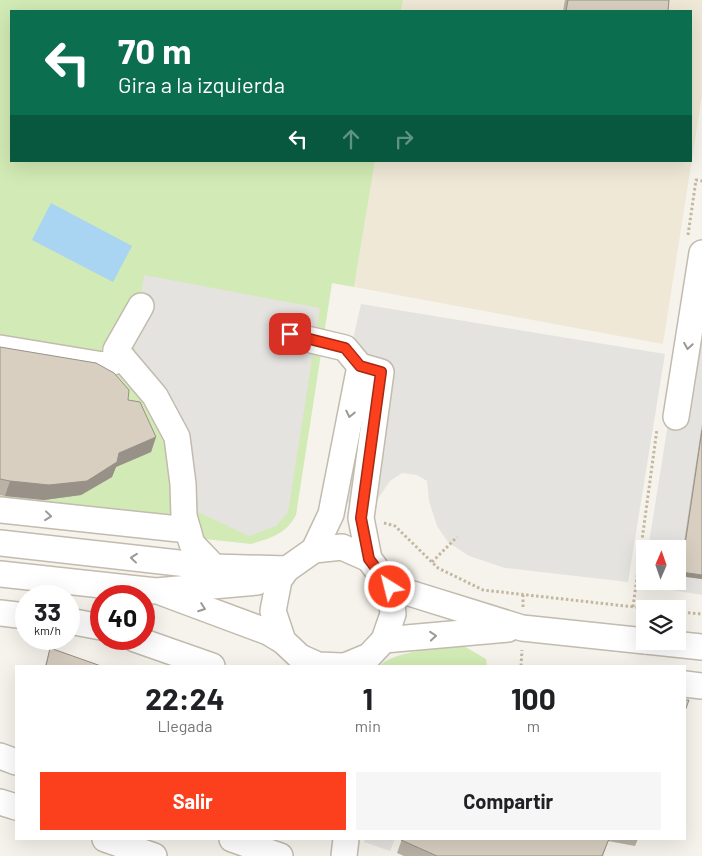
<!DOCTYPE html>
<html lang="es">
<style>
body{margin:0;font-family:Barlow,sans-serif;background:#f6f6f6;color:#202124;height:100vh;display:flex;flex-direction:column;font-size:19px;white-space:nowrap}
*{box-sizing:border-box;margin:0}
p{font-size:16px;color:#757577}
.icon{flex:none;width:28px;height:28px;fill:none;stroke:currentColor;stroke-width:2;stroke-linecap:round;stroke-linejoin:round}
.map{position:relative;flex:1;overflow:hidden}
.panel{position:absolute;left:15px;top:665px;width:671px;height:175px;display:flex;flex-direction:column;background:#fff;border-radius:0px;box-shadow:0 5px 20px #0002}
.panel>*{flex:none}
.top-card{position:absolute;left:10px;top:10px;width:682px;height:152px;border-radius:0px;box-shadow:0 5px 20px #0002;background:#0b6e4f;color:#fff;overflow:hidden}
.needle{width:32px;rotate:2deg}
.tools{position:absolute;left:636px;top:540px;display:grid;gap:10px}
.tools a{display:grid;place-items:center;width:50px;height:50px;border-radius:0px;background:#fff;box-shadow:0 5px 20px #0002;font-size:25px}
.speed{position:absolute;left:15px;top:585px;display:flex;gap:10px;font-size:25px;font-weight:700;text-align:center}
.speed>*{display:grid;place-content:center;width:65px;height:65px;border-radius:50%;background:#fff;box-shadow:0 5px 20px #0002;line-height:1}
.speed small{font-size:12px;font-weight:400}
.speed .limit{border:8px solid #d22;background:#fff;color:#111}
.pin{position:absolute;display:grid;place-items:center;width:42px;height:42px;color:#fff;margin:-21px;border-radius:10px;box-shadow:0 2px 8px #0006}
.me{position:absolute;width:55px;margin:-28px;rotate:324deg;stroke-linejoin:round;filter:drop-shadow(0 0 4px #0008)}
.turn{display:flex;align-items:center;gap:18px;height:105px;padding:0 25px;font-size:22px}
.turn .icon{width:65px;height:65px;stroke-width:2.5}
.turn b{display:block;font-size:35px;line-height:42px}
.lanes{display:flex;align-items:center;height:48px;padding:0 25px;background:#0003;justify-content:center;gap:25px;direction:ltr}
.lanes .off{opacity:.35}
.eta{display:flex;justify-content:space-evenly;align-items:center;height:85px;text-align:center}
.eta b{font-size:30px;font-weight:700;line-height:35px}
.primary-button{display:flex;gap:10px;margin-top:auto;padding:10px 25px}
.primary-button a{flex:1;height:58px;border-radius:0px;background:#fc3f1d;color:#fff;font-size:20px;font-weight:700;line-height:58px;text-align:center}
.primary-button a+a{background:#f6f6f6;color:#202124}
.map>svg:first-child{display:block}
.education{fill:#efe8d6}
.green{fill:#d2eab5}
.parking{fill:#e5e3e0}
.water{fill:#a9d4f2}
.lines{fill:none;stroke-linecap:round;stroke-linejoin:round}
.minor-casing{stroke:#c2bbae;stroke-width:28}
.path{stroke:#c4b79f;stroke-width:3;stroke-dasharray:2.5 2.5;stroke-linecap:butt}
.minor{stroke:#fff;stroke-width:25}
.wall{fill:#bab2a6}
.shaded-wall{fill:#979187}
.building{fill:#d8cfc1;stroke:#979187}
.oneway{stroke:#9c9892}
.route-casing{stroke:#a42913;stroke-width:12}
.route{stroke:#fc3f1d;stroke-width:9}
</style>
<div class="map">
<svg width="702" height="856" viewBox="0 0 702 856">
<rect width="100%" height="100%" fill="#f6f3ec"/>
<!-- education -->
<polygon class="education" points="403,0 702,0 702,95 663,344 354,287 375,161 691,161 691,11 401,11"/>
<!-- green -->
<g class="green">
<path d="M0,0H403L401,11H11V161H375L354,287L332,283L296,515C286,534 271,538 251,544L0,517Z"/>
<path d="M462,645L486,659L487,666H379C397,650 438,649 462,645Z"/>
</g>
<!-- parking -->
<g class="parking">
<polygon points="144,275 320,308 288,512 276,526 249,536 196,511 191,449 134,347"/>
<polygon points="361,304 665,354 628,582 505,568 469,556 448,542 437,526 429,501 427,481 417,475 402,473 390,481 373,506 322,499 343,382"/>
<polygon points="702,304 702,595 642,585 645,568 645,581 678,581 678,549 648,549 668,424"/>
<polygon points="365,839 395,839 390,851 364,842"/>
</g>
<!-- water -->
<polygon class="water" points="51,203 132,246 113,282 32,240"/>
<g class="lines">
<!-- minor casing -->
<g class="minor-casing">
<g id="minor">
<polyline points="141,306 116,350 155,396 177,437 183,484 184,516 192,544 214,567"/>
<polyline points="290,335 345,348 360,366 381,372 361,518 369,559"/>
<polyline points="0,348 103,365 122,359"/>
<polyline points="676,417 702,253"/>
<polyline points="0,510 188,530"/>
<polyline points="0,543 214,567 287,569"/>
<polyline points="314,550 331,514 360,366"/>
<polyline points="0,574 156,591 257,582"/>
<polyline points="390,587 522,628 645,641"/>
<polyline points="163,593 268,632 283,641"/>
<polyline points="0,613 26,616"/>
<polyline points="69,621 101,627"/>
<polyline points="135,639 212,666"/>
<polyline points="384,640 508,629"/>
<polyline points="646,641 702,647"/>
<polyline points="342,666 318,665 300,657 283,641 273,611 279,580 287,569 314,550 342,547 369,559 390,587 393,614 384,640 369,656 345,666"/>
<polyline points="685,684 702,686"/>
<polyline points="0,756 16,762"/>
<polyline points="0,802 16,807"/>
<polyline points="105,839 154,856"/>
<polyline points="232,839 280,856"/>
<polyline points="344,856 346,839"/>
</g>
</g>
<!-- path -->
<g class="path">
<polyline points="688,235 696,180 702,181"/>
<polyline points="384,523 395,526 438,568 483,590 652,609"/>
<polyline points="432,562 457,537"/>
<polyline points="523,607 523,595"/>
<polyline points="633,607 657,429"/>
<polyline points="678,612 702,614"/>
<polyline points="521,666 522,650"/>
</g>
<!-- minor -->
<use href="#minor" class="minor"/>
</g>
<!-- wall -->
<g class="wall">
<polygon points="565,0 669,0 668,11 563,11"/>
<polygon points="0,347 128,400 156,437 151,452 116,467 112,477 81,495 44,500 5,496 0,495"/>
<polygon points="702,424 702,579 679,576"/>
<polygon points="50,648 101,666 45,666"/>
<polygon points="402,839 638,839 635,846 608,841 603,856 404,856 397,853"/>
</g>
<!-- shaded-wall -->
<g class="shaded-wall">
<polygon points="156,437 151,452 116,467 112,477 81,495 44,500 5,496 10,481 119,453"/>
<polygon points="681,572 702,575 702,579 679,576"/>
</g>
<!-- building -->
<g class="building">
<polygon points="568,0 669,0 668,11 566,11"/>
<polygon points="0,347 96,363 114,373 129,390 128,400 140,402 156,437 119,453 117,462 87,481 49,485 10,481 0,479"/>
<polygon points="702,430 702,575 681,572"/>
<polygon points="50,648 101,666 46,666"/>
<polygon points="685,700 689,700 685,711"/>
<polygon points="402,839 609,839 602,856 437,856 401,840"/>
</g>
<!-- one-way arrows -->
<defs><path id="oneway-chevron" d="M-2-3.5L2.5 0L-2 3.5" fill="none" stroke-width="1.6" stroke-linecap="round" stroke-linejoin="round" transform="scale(1.25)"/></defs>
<g class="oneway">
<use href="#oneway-chevron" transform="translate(688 346) rotate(99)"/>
<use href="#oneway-chevron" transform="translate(350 414) rotate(102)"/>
<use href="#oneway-chevron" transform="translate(48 516) rotate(6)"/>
<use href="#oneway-chevron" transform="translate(134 558) rotate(-174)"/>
<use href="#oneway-chevron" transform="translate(202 608) rotate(20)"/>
<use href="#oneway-chevron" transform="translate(433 636) rotate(-5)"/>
</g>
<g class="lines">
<!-- route casing -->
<g class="route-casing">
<polyline id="route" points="290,334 345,348 360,366 381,372 361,518 369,559 390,587"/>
</g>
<!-- route -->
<use href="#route" class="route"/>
</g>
</svg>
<div class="tools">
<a><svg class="needle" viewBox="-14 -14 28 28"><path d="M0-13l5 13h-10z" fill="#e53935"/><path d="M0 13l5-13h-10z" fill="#757577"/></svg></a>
<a><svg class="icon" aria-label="layers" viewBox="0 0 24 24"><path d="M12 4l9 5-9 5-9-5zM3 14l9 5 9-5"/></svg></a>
</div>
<div class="speed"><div>33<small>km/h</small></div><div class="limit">40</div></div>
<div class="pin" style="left:290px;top:334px;background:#d93025"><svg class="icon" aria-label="arrive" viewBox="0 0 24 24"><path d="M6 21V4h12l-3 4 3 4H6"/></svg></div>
<svg class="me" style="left:390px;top:587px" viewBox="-20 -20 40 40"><circle r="17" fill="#fc3f1d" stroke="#fff" stroke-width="3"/><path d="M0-11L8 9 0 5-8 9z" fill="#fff"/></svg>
<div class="top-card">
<div class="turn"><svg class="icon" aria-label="left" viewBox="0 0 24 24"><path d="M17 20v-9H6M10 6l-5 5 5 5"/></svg><div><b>70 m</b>Gira a la izquierda</div></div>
<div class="lanes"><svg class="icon" aria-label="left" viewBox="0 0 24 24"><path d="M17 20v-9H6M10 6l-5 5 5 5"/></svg><svg class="icon off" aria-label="ahead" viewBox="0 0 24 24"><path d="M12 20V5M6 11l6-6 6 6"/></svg><svg class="icon off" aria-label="right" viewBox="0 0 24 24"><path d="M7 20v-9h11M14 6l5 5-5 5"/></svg></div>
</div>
<section class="panel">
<div class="eta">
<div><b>22:24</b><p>Llegada</p></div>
<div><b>1</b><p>min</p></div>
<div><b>100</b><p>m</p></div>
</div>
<div class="primary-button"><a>Salir</a><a>Compartir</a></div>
</section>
</div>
